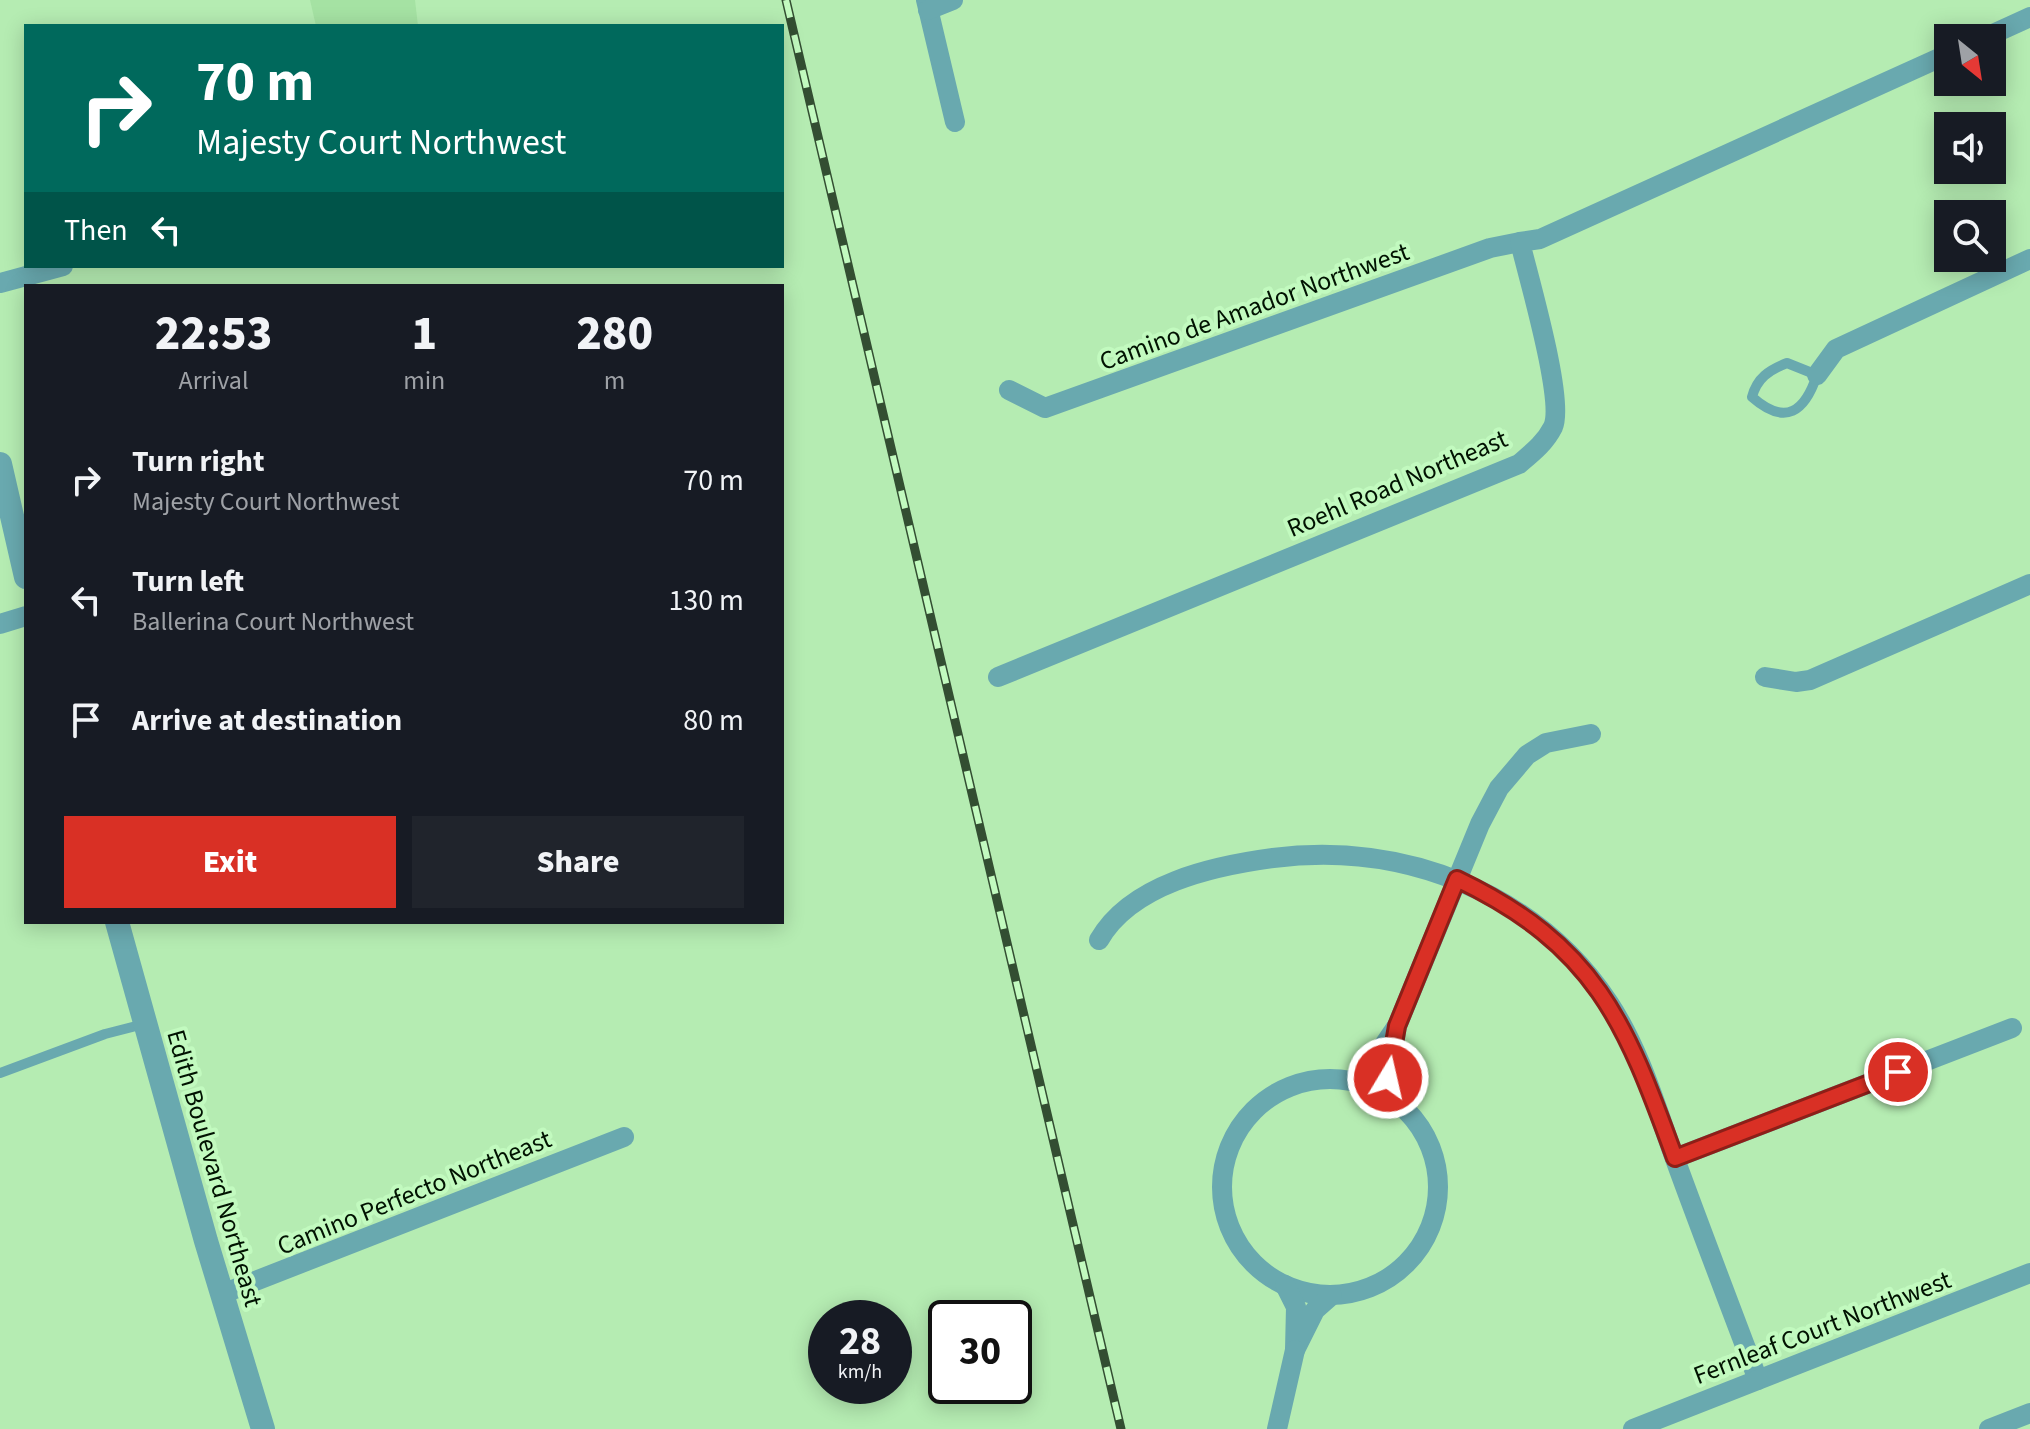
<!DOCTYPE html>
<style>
body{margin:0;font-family:"Source Sans 3",sans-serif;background:#20242c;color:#f1f3f6;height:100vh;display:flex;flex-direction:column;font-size:30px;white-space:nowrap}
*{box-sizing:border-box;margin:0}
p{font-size:26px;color:#9ea1a6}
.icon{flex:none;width:44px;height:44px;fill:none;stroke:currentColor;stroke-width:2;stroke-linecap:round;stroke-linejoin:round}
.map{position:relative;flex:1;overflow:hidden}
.sheet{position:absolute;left:24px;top:284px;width:760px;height:640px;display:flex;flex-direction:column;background:#171b24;border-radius:0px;box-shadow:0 4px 20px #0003}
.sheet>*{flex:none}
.guide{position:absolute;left:24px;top:24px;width:760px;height:244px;border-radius:0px;box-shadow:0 4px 20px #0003;background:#00695c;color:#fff;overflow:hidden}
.needle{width:52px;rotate:150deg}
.buttons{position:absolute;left:1934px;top:24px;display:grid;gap:16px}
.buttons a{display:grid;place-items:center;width:72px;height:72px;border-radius:0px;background:#171b24;box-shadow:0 4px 20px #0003;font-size:40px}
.speed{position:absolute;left:808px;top:1300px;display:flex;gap:16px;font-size:40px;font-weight:700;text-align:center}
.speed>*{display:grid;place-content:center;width:104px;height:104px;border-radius:50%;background:#171b24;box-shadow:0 4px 20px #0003;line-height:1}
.speed small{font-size:20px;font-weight:400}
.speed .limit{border:4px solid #111;border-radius:12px;background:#fff;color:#111}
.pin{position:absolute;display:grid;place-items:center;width:68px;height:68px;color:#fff;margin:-34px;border:4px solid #fff;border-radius:50%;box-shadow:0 2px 8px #0007}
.me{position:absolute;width:88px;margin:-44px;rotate:9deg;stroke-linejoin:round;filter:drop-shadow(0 0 6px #0008)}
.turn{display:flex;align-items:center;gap:28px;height:168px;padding:0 40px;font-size:36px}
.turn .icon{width:104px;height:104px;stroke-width:2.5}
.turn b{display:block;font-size:56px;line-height:68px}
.then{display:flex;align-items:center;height:76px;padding:0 40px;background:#0003;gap:16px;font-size:30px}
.eta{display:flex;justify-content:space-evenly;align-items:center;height:136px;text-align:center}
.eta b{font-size:48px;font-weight:800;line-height:56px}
.primary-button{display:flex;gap:16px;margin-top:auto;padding:16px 40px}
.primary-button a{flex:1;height:92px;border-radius:0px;background:#d93025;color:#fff;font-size:32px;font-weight:800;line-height:92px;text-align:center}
.primary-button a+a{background:#20242c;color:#f1f3f6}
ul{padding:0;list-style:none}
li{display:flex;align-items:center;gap:24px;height:120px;padding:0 40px}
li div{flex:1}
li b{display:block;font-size:30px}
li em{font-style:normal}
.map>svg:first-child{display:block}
.built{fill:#a5e2a3}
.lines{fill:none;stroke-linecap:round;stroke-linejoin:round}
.service{stroke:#69a9af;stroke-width:10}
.minor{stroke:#69a9af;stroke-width:20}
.tertiary{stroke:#69a9af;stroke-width:24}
.rail-casing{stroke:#334e32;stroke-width:9}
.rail{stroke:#c2fabf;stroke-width:6;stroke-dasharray:18;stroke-linecap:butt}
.route-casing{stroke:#8d1f18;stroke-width:20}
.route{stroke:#d93025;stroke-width:14}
.labels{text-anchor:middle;stroke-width:8;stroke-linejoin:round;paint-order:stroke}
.street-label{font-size:26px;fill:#011201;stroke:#c2fabf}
</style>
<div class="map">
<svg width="2030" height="1429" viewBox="0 0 2030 1429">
<rect width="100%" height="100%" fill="#b5ecb2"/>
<!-- built -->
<polygon class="built" points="310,0 415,0 418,26 316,26"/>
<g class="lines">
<!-- service -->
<g class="service">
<path d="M1787,363L1817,375C1805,411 1786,427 1752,397C1757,378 1769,370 1787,363Z"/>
<polyline points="0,1073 105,1034 144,1024"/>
</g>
<!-- minor -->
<g class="minor">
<polyline points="926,0 955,122"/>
<polyline points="928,10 953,0"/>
<polyline points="1984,38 2030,17"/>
<polyline points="0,283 63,266"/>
<polyline points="1817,375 1836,349 2030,259"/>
<polyline points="1009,390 1045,408 1490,248 1520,242"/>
<polyline points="0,624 26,616"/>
<path d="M998,677L1519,464C1532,453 1545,443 1553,427C1565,401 1528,276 1520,242L1540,239L1948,54"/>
<polyline points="1765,677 1796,682 1810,680 2030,584"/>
<path d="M1099,940C1131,884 1213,866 1273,858C1403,841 1535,892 1609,1003C1640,1050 1656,1107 1675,1159C1702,1233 1730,1306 1758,1380"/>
<polyline points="1397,1026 1480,824 1499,788 1527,755 1546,743 1591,734"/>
<circle cx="1330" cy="1187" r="108"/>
<polyline points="1352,1081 1369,1067 1397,1026 1388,1078 1394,1099"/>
<polyline points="1675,1158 2012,1028"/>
<polyline points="1285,1285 1296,1307 1295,1350 1315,1310 1332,1295"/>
<polyline points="222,1294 624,1137"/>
<polyline points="1277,1429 1295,1350"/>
<polyline points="1633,1429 2030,1273"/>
<polyline points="1989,1429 2030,1413"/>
</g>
<!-- tertiary -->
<g class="tertiary">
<polyline points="0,464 26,577"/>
<polyline points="117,922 206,1241 263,1429"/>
</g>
<!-- rail casing -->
<g class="rail-casing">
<polyline id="rail" points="786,0 1121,1429"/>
</g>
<!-- rail -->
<use href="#rail" class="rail"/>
</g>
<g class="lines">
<!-- route casing -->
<g class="route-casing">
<path id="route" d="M1388,1078L1397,1026L1457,879C1596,946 1625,1021 1675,1158L1898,1072"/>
</g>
<!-- route -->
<use href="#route" class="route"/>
</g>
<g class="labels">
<!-- street labels -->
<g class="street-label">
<text transform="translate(1254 306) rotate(-20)" y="9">Camino de Amador Northwest</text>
<text transform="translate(1397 483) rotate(-23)" y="9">Roehl Road Northeast</text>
<text transform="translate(215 1168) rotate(74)" y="9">Edith Boulevard Northeast</text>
<text transform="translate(414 1192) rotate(-22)" y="9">Camino Perfecto Northeast</text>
<text transform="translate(1822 1327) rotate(-21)" y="9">Fernleaf Court Northwest</text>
</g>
</g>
</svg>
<div class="buttons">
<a><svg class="needle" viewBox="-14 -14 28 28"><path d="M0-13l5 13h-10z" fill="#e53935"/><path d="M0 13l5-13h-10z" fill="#9ea1a6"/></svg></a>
<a><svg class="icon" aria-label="sound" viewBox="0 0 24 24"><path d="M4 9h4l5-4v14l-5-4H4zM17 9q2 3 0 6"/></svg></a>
<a><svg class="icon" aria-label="search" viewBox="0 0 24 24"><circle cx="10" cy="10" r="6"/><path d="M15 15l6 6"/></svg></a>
</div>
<div class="speed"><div>28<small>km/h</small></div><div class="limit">30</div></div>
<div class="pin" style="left:1898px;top:1072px;background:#d93025"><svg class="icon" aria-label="arrive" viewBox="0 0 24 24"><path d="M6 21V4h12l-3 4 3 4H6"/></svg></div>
<svg class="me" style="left:1388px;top:1078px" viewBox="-20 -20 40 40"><circle r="17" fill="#d93025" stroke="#fff" stroke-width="3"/><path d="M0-11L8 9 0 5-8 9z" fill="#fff"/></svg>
<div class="guide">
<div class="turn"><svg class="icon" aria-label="right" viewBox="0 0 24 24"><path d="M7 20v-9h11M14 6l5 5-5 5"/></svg><div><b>70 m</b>Majesty Court Northwest</div></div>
<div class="then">Then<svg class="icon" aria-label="left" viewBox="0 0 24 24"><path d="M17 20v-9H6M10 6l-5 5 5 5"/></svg></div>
</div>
<section class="sheet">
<div class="eta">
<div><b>22:53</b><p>Arrival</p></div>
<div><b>1</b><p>min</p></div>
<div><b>280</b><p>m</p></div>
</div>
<ul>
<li><svg class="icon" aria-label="right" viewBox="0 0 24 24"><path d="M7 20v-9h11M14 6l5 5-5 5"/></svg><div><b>Turn right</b><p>Majesty Court Northwest</p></div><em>70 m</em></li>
<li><svg class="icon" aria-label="left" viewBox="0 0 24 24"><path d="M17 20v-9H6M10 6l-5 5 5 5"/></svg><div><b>Turn left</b><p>Ballerina Court Northwest</p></div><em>130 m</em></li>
<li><svg class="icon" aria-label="arrive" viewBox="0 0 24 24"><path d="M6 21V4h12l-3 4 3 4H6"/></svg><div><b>Arrive at destination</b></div><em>80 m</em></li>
</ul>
<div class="primary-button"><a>Exit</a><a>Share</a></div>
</section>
</div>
